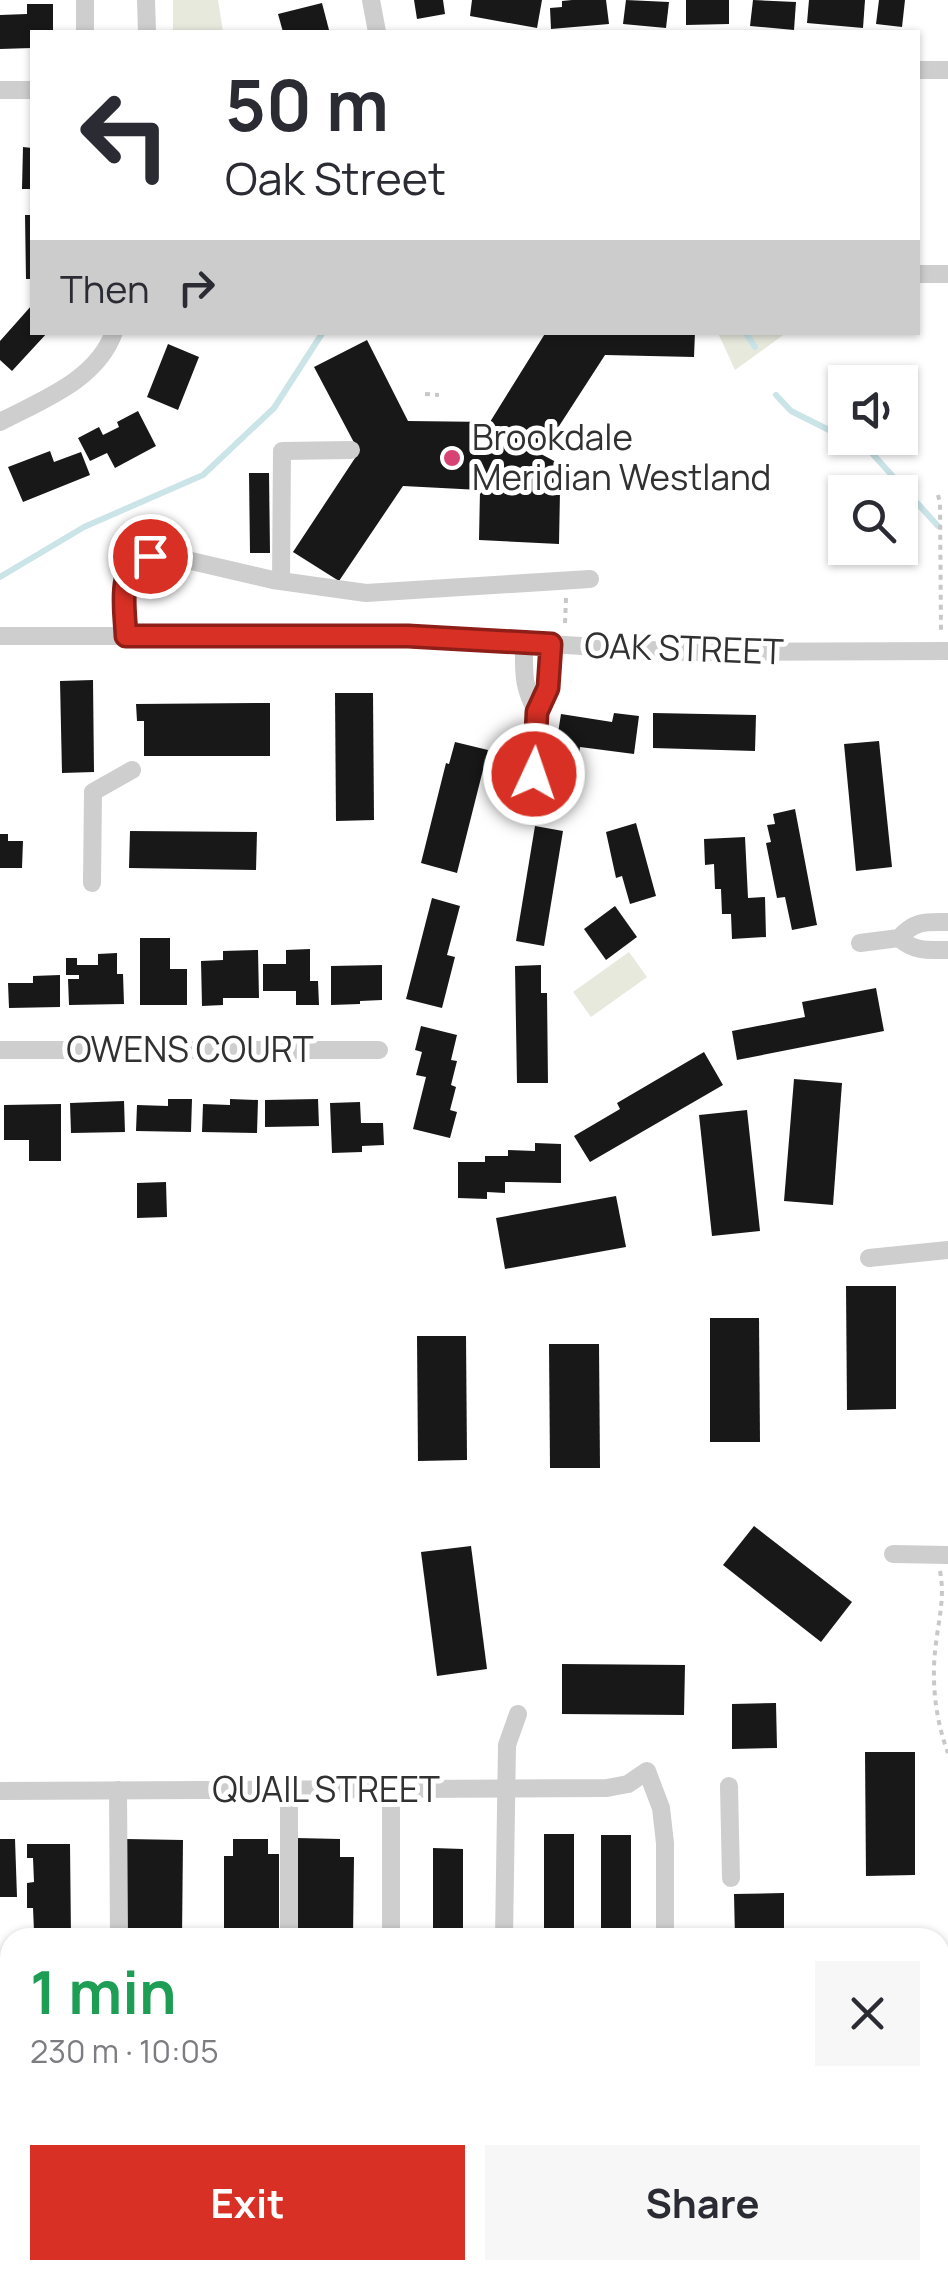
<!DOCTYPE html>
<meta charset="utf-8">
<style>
body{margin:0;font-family:Manrope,sans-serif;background:#f7f7f7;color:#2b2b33;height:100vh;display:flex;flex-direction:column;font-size:38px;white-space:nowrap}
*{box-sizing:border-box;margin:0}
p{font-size:32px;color:#7c7c81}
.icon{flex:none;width:55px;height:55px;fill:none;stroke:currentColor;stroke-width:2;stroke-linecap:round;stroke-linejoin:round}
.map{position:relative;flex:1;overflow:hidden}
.sheet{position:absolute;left:0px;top:1928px;width:950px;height:352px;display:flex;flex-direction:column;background:#fff;border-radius:30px 30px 0 0;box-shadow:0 2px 8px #0004}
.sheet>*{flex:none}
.guide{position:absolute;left:30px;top:30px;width:890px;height:305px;border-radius:0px;box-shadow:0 2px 8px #0004;background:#fff;color:#2b2b33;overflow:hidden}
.controls{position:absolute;left:828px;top:365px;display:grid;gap:20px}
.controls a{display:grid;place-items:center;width:90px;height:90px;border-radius:0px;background:#fff;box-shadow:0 2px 8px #0004;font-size:50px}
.pin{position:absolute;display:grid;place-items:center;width:85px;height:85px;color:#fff;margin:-42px;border:5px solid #fff;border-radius:50%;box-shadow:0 2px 10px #0007}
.me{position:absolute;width:110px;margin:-55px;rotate:3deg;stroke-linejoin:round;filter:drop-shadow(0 0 8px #0008)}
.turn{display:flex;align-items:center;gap:35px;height:210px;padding:0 30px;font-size:45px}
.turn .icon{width:130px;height:130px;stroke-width:2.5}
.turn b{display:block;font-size:70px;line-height:85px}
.then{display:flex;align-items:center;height:95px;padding:0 30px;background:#0003;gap:20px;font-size:38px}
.round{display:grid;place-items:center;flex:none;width:105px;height:105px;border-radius:0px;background:#f7f7f7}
.overview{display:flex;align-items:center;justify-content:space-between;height:170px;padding:0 30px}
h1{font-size:60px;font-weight:700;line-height:75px;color:#1e9e55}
.action{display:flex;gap:20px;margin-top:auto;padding:20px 30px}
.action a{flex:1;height:115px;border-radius:0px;background:#d93025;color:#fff;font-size:40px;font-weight:700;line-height:115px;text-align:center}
.action a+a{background:#f7f7f7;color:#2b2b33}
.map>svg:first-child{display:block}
.green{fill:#e7e9dd}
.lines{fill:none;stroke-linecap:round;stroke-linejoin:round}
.stream{stroke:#cbe4e8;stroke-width:6}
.building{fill:#181818}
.path{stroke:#c8c8c8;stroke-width:4;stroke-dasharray:5 5;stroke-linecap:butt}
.minor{stroke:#cecece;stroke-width:18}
.route-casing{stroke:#8d1f18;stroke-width:25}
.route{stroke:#d93025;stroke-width:18}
.poi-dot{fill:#d74373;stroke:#fff;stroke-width:4}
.labels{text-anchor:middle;stroke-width:10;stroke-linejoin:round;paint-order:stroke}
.poi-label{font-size:35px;fill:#313131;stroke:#fff;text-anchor:start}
.street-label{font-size:35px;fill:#313131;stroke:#fff}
</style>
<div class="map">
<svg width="948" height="2279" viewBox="0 0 948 2279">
<rect width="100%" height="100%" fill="#fff"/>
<!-- green -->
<g class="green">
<polygon points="173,0 218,0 223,32 173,32"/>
<polygon points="718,333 786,333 735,370"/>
<polygon points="629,952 647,977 591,1017 573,992"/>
</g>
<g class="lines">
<!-- stream -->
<g class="stream">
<polyline points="745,332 755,347"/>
<polyline points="776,395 791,411 869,450 938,526"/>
<polyline points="0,577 84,527 203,475 274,408 323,332"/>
</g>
</g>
<!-- building -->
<g class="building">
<polygon points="414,0 443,0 445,14 417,19"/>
<polygon points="472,0 542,0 537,28 470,16"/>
<polygon points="572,0 606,0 609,24 551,29 550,8 562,7 562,1"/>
<polygon points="626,0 669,2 666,28 623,24"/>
<polygon points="686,0 729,0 729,24 686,25"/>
<polygon points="753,0 796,2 794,30 750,26"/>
<polygon points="809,0 865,0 863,28 807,23"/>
<polygon points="879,0 905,0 902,27 876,24"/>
<polygon points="322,3 329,30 319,32 283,32 278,14"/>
<polygon points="27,4 53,4 53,32 32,32 32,48 0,49 0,15 27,14"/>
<polygon points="23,147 32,148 32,189 22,189"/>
<polygon points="25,215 32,215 32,279 26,279"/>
<polygon points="32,305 32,332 48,332 12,371 0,360 0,341"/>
<polygon points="546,332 695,332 694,357 605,355 541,454 556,462 554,491 560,491 559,544 479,540 480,490 403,486 339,581 293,552 359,452 314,367 367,340 408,421 490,422"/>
<polygon points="168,344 199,357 178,410 147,397"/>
<polygon points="138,411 156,446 115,468 107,453 90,461 78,438 99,427 103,435 119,427 117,422"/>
<polygon points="50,451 54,462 81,452 90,475 23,502 8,467"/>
<polygon points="249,473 269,473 270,553 250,553"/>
<polygon points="93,680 94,772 62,773 60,681"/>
<polygon points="335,693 373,693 374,820 336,821"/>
<polygon points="270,703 270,756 144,756 144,721 137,721 136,704"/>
<polygon points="614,713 639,716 634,754 580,747 579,756 555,752 561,714 612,722"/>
<polygon points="653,713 756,715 755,751 653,748"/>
<polygon points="879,741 892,867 856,871 844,744"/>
<polygon points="455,742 488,750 457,873 421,863 446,763 449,764"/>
<polygon points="795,809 817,925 792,930 785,897 777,898 766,843 771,842 767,825 775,824 773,814"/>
<polygon points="636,823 656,896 630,904 622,876 616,878 606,832"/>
<polygon points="535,826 563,831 544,946 516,941"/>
<polygon points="130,831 257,832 256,870 129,868"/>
<polygon points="0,834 8,834 8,841 23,841 22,868 0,868"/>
<polygon points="745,837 748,898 765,897 766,937 732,939 731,914 722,914 721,889 715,889 714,864 705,865 704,839"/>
<polygon points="432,898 460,906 447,955 455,957 442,1008 406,999"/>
<polygon points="615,906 637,937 606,960 584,929"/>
<polygon points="140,938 170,938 170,969 187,969 187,1005 140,1005"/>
<polygon points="310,949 310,981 318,981 319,1005 296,1005 296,991 263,991 263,964 286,964 286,950"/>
<polygon points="258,950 259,998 223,998 223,1005 202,1006 201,961 223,960 223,951"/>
<polygon points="117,953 117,974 123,974 124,1004 69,1005 68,979 79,979 79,975 66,975 66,958 77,958 77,965 98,965 98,954"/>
<polygon points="382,965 382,1000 360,1001 360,1004 331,1005 331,966"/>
<polygon points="541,965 541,993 547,993 548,1083 517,1083 515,966"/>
<polygon points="60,975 60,1007 9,1008 8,983 33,983 33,976"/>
<polygon points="876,988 884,1031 737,1060 732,1031 805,1017 802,1002"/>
<polygon points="421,1026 457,1035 451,1060 457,1061 451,1085 456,1087 450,1110 457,1112 450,1138 413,1129 426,1077 416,1075 422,1052 415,1050"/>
<polygon points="704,1052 723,1085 590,1162 574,1136 620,1109 617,1103"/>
<polygon points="794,1079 842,1083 833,1205 784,1201"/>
<polygon points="168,1099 192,1099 191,1132 136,1131 137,1105 168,1106"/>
<polygon points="230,1099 258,1100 257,1133 202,1132 203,1104 230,1105"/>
<polygon points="318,1099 319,1126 265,1127 265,1100"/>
<polygon points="124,1101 125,1132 71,1133 70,1103"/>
<polygon points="360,1102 361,1123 383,1123 384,1145 362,1146 362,1152 332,1153 330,1103"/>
<polygon points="61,1104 61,1161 29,1161 29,1140 4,1140 4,1105"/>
<polygon points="747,1110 760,1231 712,1236 699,1115"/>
<polygon points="535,1143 561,1144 561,1183 505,1182 505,1193 487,1192 487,1199 458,1198 458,1162 485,1162 485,1156 508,1156 508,1150 535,1151"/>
<polygon points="166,1182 167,1217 137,1218 137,1183"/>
<polygon points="616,1196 626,1247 505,1269 496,1218"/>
<polygon points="846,1286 896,1286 896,1409 847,1410"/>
<polygon points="710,1318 759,1318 760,1442 710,1442"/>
<polygon points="417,1336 466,1336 467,1460 418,1461"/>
<polygon points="549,1344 599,1344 600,1468 550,1468"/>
<polygon points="754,1526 852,1602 821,1642 723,1565"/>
<polygon points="471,1546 487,1669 437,1676 421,1552"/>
<polygon points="562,1664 685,1665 684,1715 562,1714"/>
<polygon points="776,1703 777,1748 732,1749 732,1704"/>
<polygon points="865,1752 915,1752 915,1875 866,1876"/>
<rect x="544" y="1834" width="30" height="104"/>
<rect x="601" y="1835" width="30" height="103"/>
<polygon points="296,1838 340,1839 340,1857 354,1857 353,1938 295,1938"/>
<polygon points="0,1839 15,1839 17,1897 0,1897"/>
<polygon points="126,1839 183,1840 182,1938 125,1938"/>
<polygon points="233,1839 268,1839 268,1854 279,1854 279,1938 224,1938 224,1856 233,1856"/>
<polygon points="27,1844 70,1844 71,1938 27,1938 27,1931 34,1931 33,1908 27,1908 27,1883 34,1882 33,1858 27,1858"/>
<polygon points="433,1848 463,1849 463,1938 433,1938"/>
<polygon points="784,1893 784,1938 735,1938 734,1894"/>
<polygon points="0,2171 10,2171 10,2212 0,2213"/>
<rect x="0" y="2229" width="10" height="30"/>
<rect x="434" y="2270" width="31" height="9"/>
<polygon points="817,2270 879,2270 873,2279 811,2279"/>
</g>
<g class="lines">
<!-- path -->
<g class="path">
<polyline points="425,394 439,395"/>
<polyline points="938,495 940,503 941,632"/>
<polyline points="565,623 566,598"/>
<path d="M940,1571C945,1596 939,1618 936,1643C931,1680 935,1718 948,1753"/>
</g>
<!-- minor -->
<g class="minor">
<polyline points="85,0 85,32"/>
<polyline points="146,0 147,32"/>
<polyline points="371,0 377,32"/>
<polyline points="918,70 948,70"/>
<polyline points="0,90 32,90"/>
<polyline points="918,274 948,274"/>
<path d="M0,422C42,400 97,380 114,332"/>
<polyline points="281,581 282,451 351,450"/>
<polyline points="0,636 408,636 686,652 948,651"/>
<polyline points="126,636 126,577 131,565 140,558 150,555 174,557 273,580 366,593 590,579"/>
<path d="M524,643C524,671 522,686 537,712"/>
<polyline points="534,774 537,712 548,689 551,644"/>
<polyline points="92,883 93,792 132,770"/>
<path d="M899,938C914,952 929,950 948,950"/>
<path d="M860,943L899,938C915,920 926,922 948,922"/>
<polyline points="0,1050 379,1050"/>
<polyline points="869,1258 948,1250"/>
<polyline points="893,1554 948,1555"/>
<polyline points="729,1786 731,1878"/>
<polyline points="118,1790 119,1938"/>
<polyline points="289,1790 289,1938"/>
<polyline points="391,1790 391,1938"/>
<polyline points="0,1791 607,1788 628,1784 647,1771 661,1808 665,1843 665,1938"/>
<polyline points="504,1938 507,1745 518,1714"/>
<polyline points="392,2270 392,2279"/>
<polyline points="508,2270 508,2279"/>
<polyline points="670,2270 670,2279"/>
</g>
</g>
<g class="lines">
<!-- route casing -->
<g class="route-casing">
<path id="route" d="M150,556C115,564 125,607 126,636H408L551,644L548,688L537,712L534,774"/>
</g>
<!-- route -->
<use href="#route" class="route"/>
</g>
<!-- markers -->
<circle class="poi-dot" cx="452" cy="458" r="10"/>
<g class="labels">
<!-- poi labels -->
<g class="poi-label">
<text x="472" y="450">Brookdale<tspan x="472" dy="40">Meridian Westland</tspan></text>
</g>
<!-- street labels -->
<g class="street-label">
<text transform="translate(684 649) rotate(2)" y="12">OAK STREET</text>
<text x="190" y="1062">OWENS COURT</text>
<text x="326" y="1802">QUAIL STREET</text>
</g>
</g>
</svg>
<div class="controls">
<a><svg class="icon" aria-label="sound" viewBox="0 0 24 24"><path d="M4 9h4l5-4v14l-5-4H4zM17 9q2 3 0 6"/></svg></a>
<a><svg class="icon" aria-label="search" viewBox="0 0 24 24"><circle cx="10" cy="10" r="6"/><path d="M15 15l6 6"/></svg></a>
</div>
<div class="pin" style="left:150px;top:556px;background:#d93025"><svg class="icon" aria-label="arrive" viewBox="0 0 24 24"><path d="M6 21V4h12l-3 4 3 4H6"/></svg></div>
<svg class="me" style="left:534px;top:774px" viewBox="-20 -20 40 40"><circle r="17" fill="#d93025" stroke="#fff" stroke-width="3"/><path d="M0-11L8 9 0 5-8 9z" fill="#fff"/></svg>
<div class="guide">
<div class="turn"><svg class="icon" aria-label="left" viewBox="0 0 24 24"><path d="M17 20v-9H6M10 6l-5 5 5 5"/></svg><div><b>50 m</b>Oak Street</div></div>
<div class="then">Then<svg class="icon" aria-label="right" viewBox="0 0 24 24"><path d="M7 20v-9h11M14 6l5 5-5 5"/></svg></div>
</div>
<section class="sheet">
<div class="overview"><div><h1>1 min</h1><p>230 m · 10:05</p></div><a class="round"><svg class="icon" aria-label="close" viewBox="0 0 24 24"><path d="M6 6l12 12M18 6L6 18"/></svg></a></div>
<div class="action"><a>Exit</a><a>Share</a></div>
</section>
</div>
